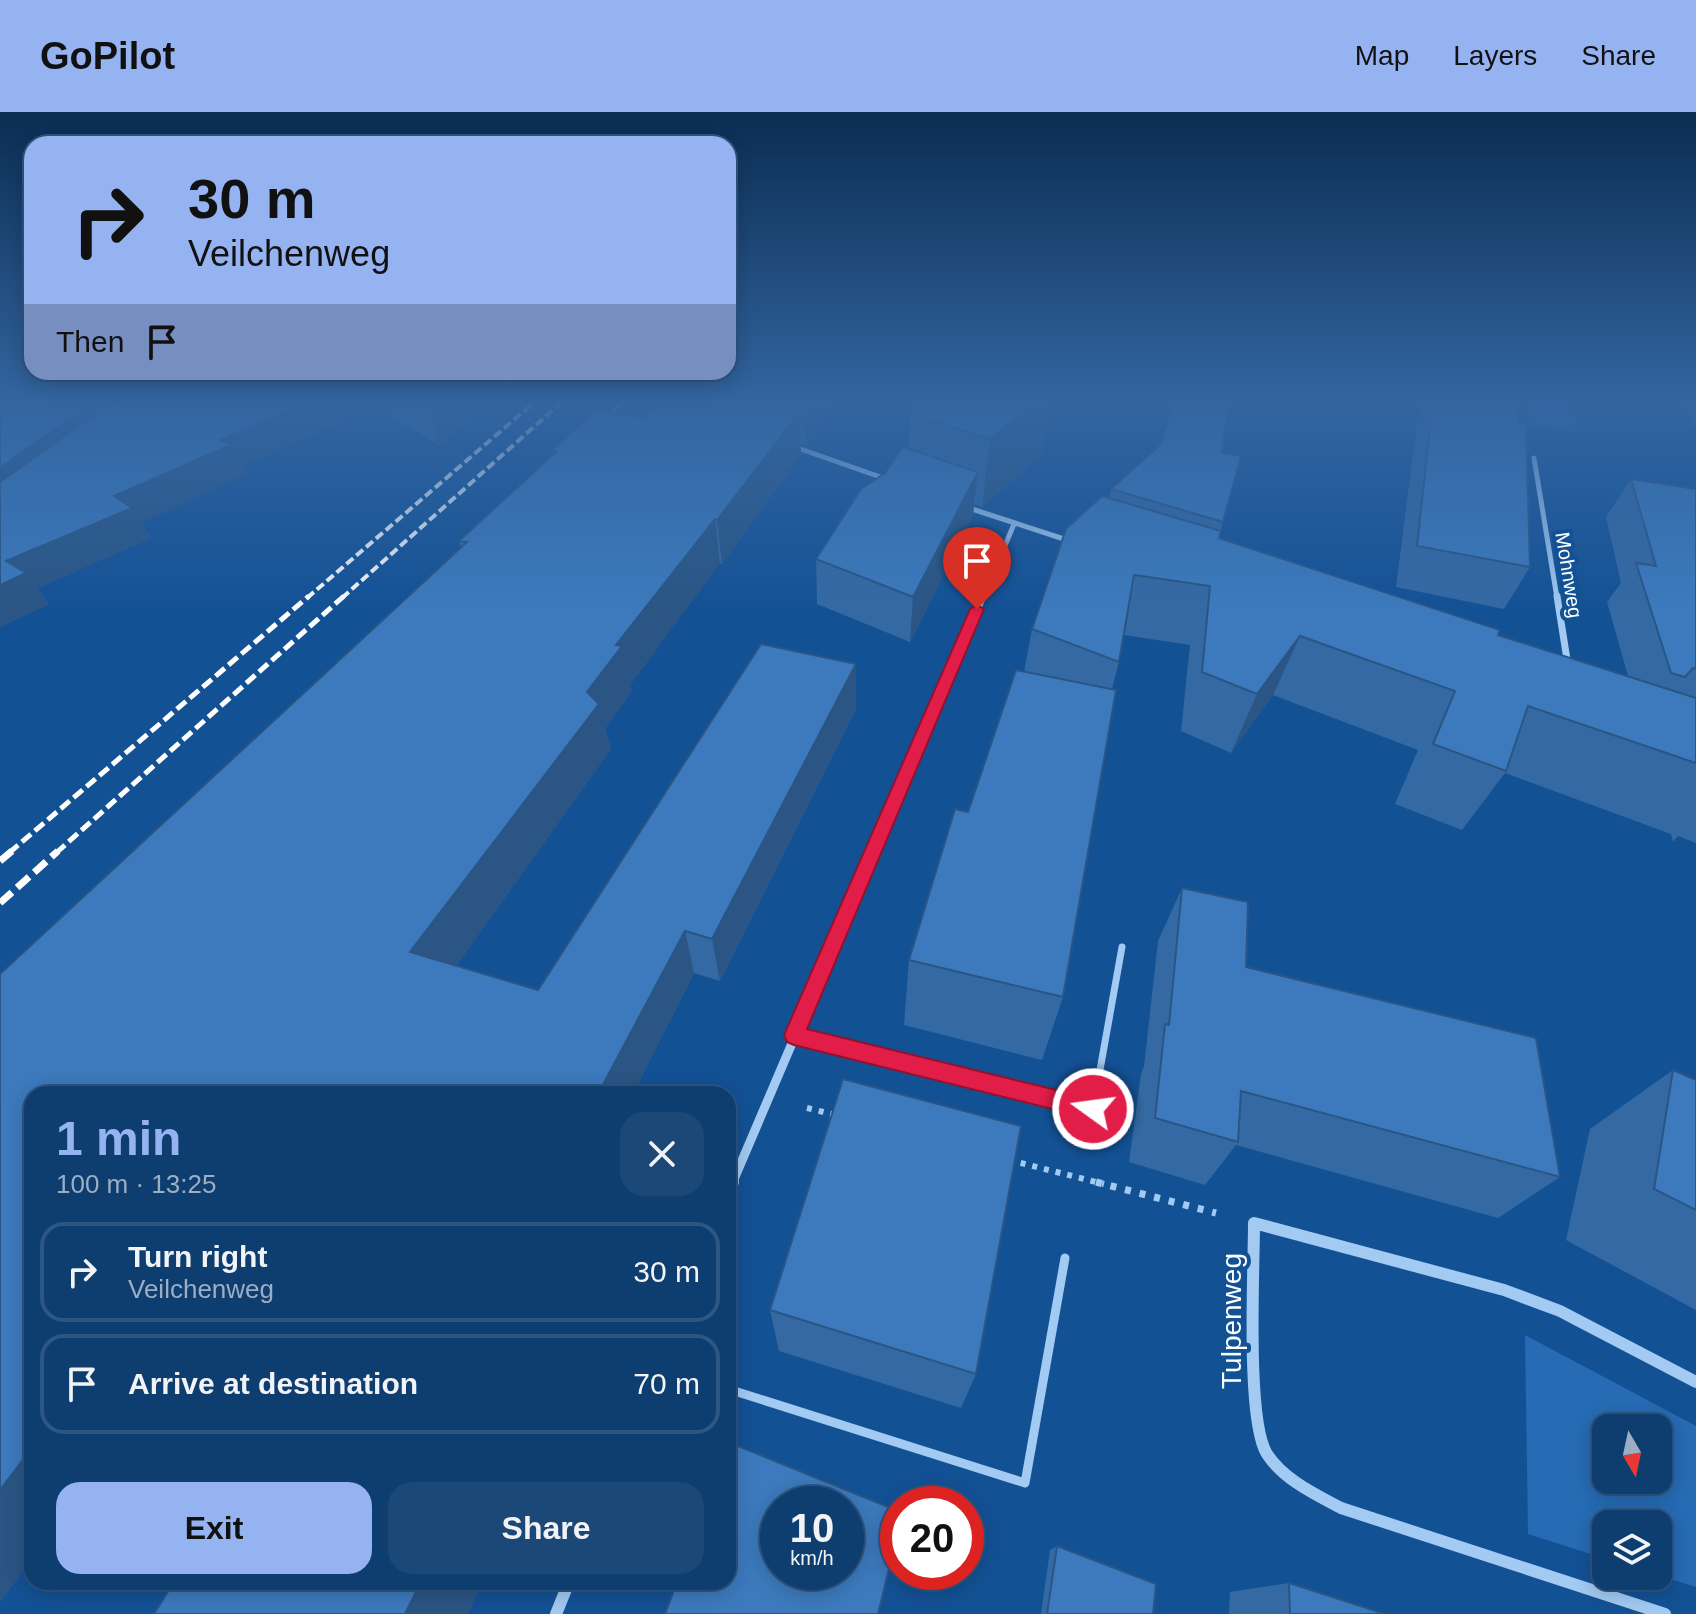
<!DOCTYPE html>
<meta charset="utf-8">
<style>
body{margin:0;font-family:Arial,sans-serif;background:#1c4878;color:#f1f3f6;height:100vh;display:flex;flex-direction:column;font-size:30px;white-space:nowrap}
*{box-sizing:border-box;margin:0}
p{font-size:26px;color:#9baec3}
.icon{flex:none;width:44px;height:44px;fill:none;stroke:currentColor;stroke-width:2;stroke-linecap:round;stroke-linejoin:round}
.map{position:relative;flex:1;overflow:hidden}
.panel{position:absolute;left:24px;top:974px;width:712px;height:504px;display:flex;flex-direction:column;background:#0e3d70;border-radius:24px;box-shadow:0 4px 20px #0003,0 0 0 2px #2e5683}
.panel>*{flex:none}
.top-card{position:absolute;left:24px;top:24px;width:712px;height:244px;border-radius:24px;box-shadow:0 4px 20px #0003,0 0 0 2px #2e5683;background:#95b2f1;color:#111;overflow:hidden}
.needle{width:52px;rotate:171deg}
.fabs{position:absolute;left:1592px;top:1302px;display:grid;gap:16px}
.fabs a{display:grid;place-items:center;width:80px;height:80px;border-radius:16px;background:#0e3d70;box-shadow:0 4px 20px #0003,0 0 0 2px #2e5683;font-size:40px}
.speed{position:absolute;left:760px;top:1374px;display:flex;gap:16px;font-size:40px;font-weight:700;text-align:center}
.speed>*{display:grid;place-content:center;width:104px;height:104px;border-radius:50%;background:#0e3d70;box-shadow:0 4px 20px #0003,0 0 0 2px #2e5683;line-height:1}
.speed small{font-size:20px;font-weight:400}
.speed .limit{border:12px solid #d22;background:#fff;color:#111}
.pin{position:absolute;display:grid;place-items:center;width:68px;height:68px;color:#fff;margin:-82px -34px;border-radius:50% 50% 50% 0;rotate:-45deg;box-shadow:0 0 8px #0007}
.pin .icon{rotate:45deg}
.me{position:absolute;width:88px;margin:-44px;rotate:284deg;stroke-linejoin:round;filter:drop-shadow(0 0 6px #0008)}
.turn{display:flex;align-items:center;gap:28px;height:168px;padding:0 32px;font-size:36px}
.turn .icon{width:104px;height:104px;stroke-width:2.5}
.turn b{display:block;font-size:56px;line-height:68px}
.then{display:flex;align-items:center;height:76px;padding:0 32px;background:#0003;gap:16px;font-size:30px}
.round{display:grid;place-items:center;flex:none;width:84px;height:84px;border-radius:24px;background:#1c4878}
.overview{display:flex;align-items:center;justify-content:space-between;height:136px;padding:0 32px}
h1{font-size:48px;font-weight:800;line-height:60px;color:#95b2f1}
.action{display:flex;gap:16px;margin-top:auto;padding:16px 32px}
.action a{flex:1;height:92px;border-radius:24px;background:#95b2f1;color:#111;font-size:32px;font-weight:800;line-height:92px;text-align:center}
.action a+a{background:#1c4878;color:#f1f3f6}
ul{padding:0;list-style:none}
li{display:flex;align-items:center;gap:24px;height:100px;margin:0 16px 12px;padding:0 16px;border:4px solid #2e5683;border-radius:24px}
li div{flex:1}
li b{display:block;font-size:30px}
li em{font-style:normal}
header{display:flex;align-items:center;gap:48px;box-sizing:border-box;height:112px;padding:0 40px;background:#95b2f1;color:#111}
header strong{font-size:38px}
nav{display:flex;gap:44px;margin-inline-start:auto;font-size:28px}
.map>svg:first-child{display:block}
.green{fill:#266bb4;fill-rule:evenodd}
.lines{fill:none;stroke-linecap:round;stroke-linejoin:round}
.path-far1{stroke:#a3caf2;stroke-width:6;stroke-dasharray:5 7;stroke-linecap:butt}
.path{stroke:#a3caf2;stroke-width:7;stroke-dasharray:6 9;stroke-linecap:butt}
.lane-far2{stroke:#a3caf2;stroke-width:4}
.lane-far1{stroke:#a3caf2;stroke-width:7}
.lane{stroke:#a3caf2;stroke-width:9}
.street-far3{stroke:#a3caf2;stroke-width:5}
.street-far2{stroke:#a3caf2;stroke-width:7}
.street-far1{stroke:#a3caf2;stroke-width:9}
.street{stroke:#a3caf2;stroke-width:12}
.rail-far2{stroke:#fff;stroke-width:4;stroke-dasharray:9 4;stroke-linecap:butt}
.rail-far1{stroke:#fff;stroke-width:5;stroke-dasharray:12 5;stroke-linecap:butt}
.rail{stroke:#fff;stroke-width:7;stroke-dasharray:16 7;stroke-linecap:butt}
.wall{fill:#3469a3}
.shaded-wall{fill:#2a5584}
.building{fill:#3c7abd;stroke:#2a5584;stroke-width:2;fill-rule:evenodd}
.route{fill:#e11d48;stroke:#92132f;stroke-width:2}
.labels{text-anchor:middle;stroke-width:8;stroke-linejoin:round;paint-order:stroke}
.far-street-label{font-size:20px;fill:#fff;stroke:#135195}
.near-street-label{font-size:28px;fill:#fff;stroke:#135195}
</style>
<header>
<strong>GoPilot</strong>
<nav><a>Map</a><a>Layers</a><a>Share</a></nav>
</header>
<div class="map">
<svg width="1696" height="1502" viewBox="0 0 1696 1502">
<rect width="100%" height="100%" fill="#135195"/>
<!-- green -->
<g class="green">
<polygon points="1527,288 1573,293 1578,321 1530,313"/>
<path d="M1525,1223L1696,1314V1475L1658,1463V1412H1606V1447L1528,1422ZM1606,1316H1658V1368H1606Z"/>
</g>
<g class="lines">
<!-- path-far1 -->
<g class="path-far1">
<polyline points="807,996 836,1003"/>
<polyline points="1009,1048 1104,1072"/>
</g>
<!-- path -->
<polyline class="path" points="1096,1070 1216,1101"/>
<!-- lane-far2 -->
<polyline class="lane-far2" points="606,305 624,288"/>
<!-- lane-far1 -->
<polyline class="lane-far1" points="794,923 1093,997 1122,835"/>
<!-- lane -->
<polyline class="lane" points="728,1277 1025,1371 1065,1146"/>
<!-- street-far3 -->
<g class="street-far3">
<polyline points="792,334 889,368"/>
<polyline points="1534,346 1557,486"/>
<polyline points="966,395 1070,429"/>
<polyline points="983,486 1014,412"/>
</g>
<!-- street-far2 -->
<g class="street-far2">
<polyline points="1557,484 1568,554"/>
<polyline points="874,741 983,484"/>
</g>
<!-- street-far1 -->
<polyline class="street-far1" points="732,1072 874,739"/>
<!-- street -->
<g class="street">
<polyline points="728,1082 733,1070"/>
<polyline points="556,1502 569,1470"/>
<path d="M1665,1502L1341,1396C1315,1382 1284,1368 1267,1342C1246,1309 1254,1158 1254,1111L1504,1178L1560,1199L1696,1270"/>
</g>
<!-- rail-far2 -->
<g class="rail-far2">
<polyline points="307,486 537,288"/>
<polyline points="342,486 564,288"/>
</g>
<!-- rail-far1 -->
<g class="rail-far1">
<polyline points="9,741 309,484"/>
<polyline points="56,741 344,484"/>
</g>
<!-- rail -->
<g class="rail">
<polyline points="0,749 12,739"/>
<polyline points="0,791 58,739"/>
</g>
</g>
<!-- wall -->
<g class="wall">
<polygon points="0,288 491,288 439,333 375,295 242,354 246,362 141,410 151,426 37,476 49,492 0,515"/>
<polygon points="663,288 839,288 807,333 800,331 801,342 722,452 720,451 630,573 632,579 605,617 611,637 456,854 538,878 761,532 856,552 856,597 720,869 694,861 633,982 32,982 32,1446 0,1490 0,862 461,435 459,429 553,342 552,339 597,297 644,305"/>
<polygon points="1420,288 1516,288 1520,312 1530,455 1504,497 1396,475"/>
<polygon points="1680,288 1696,288 1696,318"/>
<polygon points="910,302 1042,342 982,395 974,392 973,403 910,530 817,492 816,447 909,337"/>
<polygon points="1222,341 1223,410 1219,426 1498,523 1628,564 1607,490 1621,471 1606,405 1631,367 1696,377 1696,731 1678,724 1673,730 1671,722 1505,661 1462,718 1395,692 1418,638 1273,583 1231,641 1181,619 1190,533 1124,523 1119,550 1112,577 1063,885 1042,948 904,913 909,848 1024,560 1032,517 1109,386 1111,377"/>
<polygon points="1182,776 1246,855 1560,1065 1498,1106 1236,1033 1205,1073 1129,1050 1141,962 1144,954 1158,829"/>
<polygon points="1673,958 1696,968 1696,1198 1566,1128 1590,1017"/>
<polygon points="770,1198 976,1262 961,1296 779,1239"/>
<polygon points="1057,1434 1153,1502 1041,1502 1050,1438"/>
<polygon points="1289,1471 1385,1502 1229,1502 1230,1480"/>
</g>
<!-- shaded-wall -->
<g class="shaded-wall">
<polygon points="96,288 150,288 0,401 0,356"/>
<polygon points="315,288 372,288 375,295 242,354 246,362 141,410 151,426 37,476 49,492 0,515 0,473 6,449 114,384 220,328"/>
<polygon points="450,288 491,288 439,333 430,305"/>
<polygon points="820,288 839,288 807,333 806,307"/>
<polygon points="1038,288 1051,288 1042,342 982,395 990,327"/>
<polygon points="799,301 801,342 722,452 717,408"/>
<polygon points="978,360 973,403 910,530 913,485"/>
<polygon points="715,407 720,451 630,573 632,579 605,617 611,637 436,882 410,840 587,580 616,533"/>
<polygon points="1300,524 1273,583 1231,641 1257,582"/>
<polygon points="856,552 856,597 720,869 712,827"/>
<polygon points="685,819 694,861 633,982 598,982"/>
<polygon points="32,1336 32,1446 0,1490 0,1378"/>
<polygon points="421,1470 483,1470 468,1502 405,1502"/>
</g>
<!-- building -->
<g class="building">
<polygon points="0,288 96,288 0,356"/>
<polygon points="115,288 315,288 220,328 231,333 114,384 132,396 6,449 26,461 0,473 0,370"/>
<polygon points="401,288 450,288 430,305"/>
<polygon points="663,288 762,288 799,301 717,408 715,407 616,533 622,534 587,580 599,592 410,840 538,878 761,532 856,552 712,827 685,819 598,982 32,982 32,1336 0,1378 0,862 467,430 459,429 556,340 552,339 597,297 644,305"/>
<polygon points="762,288 820,288 806,307 799,304 799,301"/>
<polygon points="920,288 1038,288 990,327 910,302"/>
<polygon points="1174,288 1229,288 1222,341 1241,344 1223,410 1111,377 1161,332"/>
<polygon points="1433,288 1516,288 1520,312 1526,313 1530,455 1417,434"/>
<polygon points="903,335 978,360 913,485 816,447 861,377 885,361"/>
<polygon points="1631,367 1696,377 1696,557 1693,556 1685,565 1671,561 1636,451 1656,454"/>
<polygon points="1102,384 1221,419 1219,426 1500,518 1498,523 1696,586 1696,651 1528,594 1506,659 1433,632 1455,579 1300,524 1257,582 1202,560 1210,474 1134,463 1119,550 1032,517 1066,417"/>
<polygon points="1016,558 1116,578 1063,885 909,848 955,697 968,700"/>
<polygon points="1182,776 1248,790 1246,855 1536,926 1560,1065 1241,979 1238,1030 1155,1006 1165,912 1169,913"/>
<polygon points="1673,958 1696,968 1696,1098 1654,1077"/>
<polygon points="843,967 1021,1014 976,1262 770,1198"/>
<path d="M728,1330L898,1399V1420L878,1502H665L677,1470H728ZM778,1392H846V1460H778Z"/>
<polygon points="1057,1434 1156,1472 1153,1502 1047,1502"/>
<polygon points="174,1470 421,1470 405,1502 154,1502"/>
<polygon points="1289,1471 1385,1502 1290,1502"/>
</g>
<!-- sky -->
<linearGradient id="sky" x2="0" y2="1"><stop stop-color="#0a2d52"/><stop offset="0.58" stop-color="#3365a0"/><stop offset="1" stop-color="#3365a0" stop-opacity="0"/></linearGradient>
<rect width="1696" height="499" fill="url(#sky)"/>
<!-- route -->
<polygon class="route" points="977,493 984,497 807,917 1093,987 1101,990 1104,997 1101,1004 1093,1007 794,933 787,930 784,923 970,497"/>
<g class="labels">
<!-- far-street labels -->
<g class="far-street-label">
<text transform="translate(1569 463) rotate(81)" y="7">Mohnweg</text>
</g>
<!-- near-street labels -->
<g class="near-street-label">
<text transform="translate(1231 1209) rotate(-90)" y="10">Tulpenweg</text>
</g>
</g>
</svg>
<div class="fabs">
<a><svg class="needle" viewBox="-14 -14 28 28"><path d="M0-13l5 13h-10z" fill="#e53935"/><path d="M0 13l5-13h-10z" fill="#9baec3"/></svg></a>
<a><svg class="icon" aria-label="layers" viewBox="0 0 24 24"><path d="M12 4l9 5-9 5-9-5zM3 14l9 5 9-5"/></svg></a>
</div>
<div class="speed"><div>10<small>km/h</small></div><div class="limit">20</div></div>
<div class="pin" style="left:977px;top:497px;background:#d93025"><svg class="icon" aria-label="arrive" viewBox="0 0 24 24"><path d="M6 21V4h12l-3 4 3 4H6"/></svg></div>
<svg class="me" style="left:1093px;top:997px" viewBox="-20 -20 40 40"><circle r="17" fill="#e11d48" stroke="#fff" stroke-width="3"/><path d="M0-11L8 9 0 5-8 9z" fill="#fff"/></svg>
<div class="top-card">
<div class="turn"><svg class="icon" aria-label="right" viewBox="0 0 24 24"><path d="M7 20v-9h11M14 6l5 5-5 5"/></svg><div><b>30 m</b>Veilchenweg</div></div>
<div class="then">Then<svg class="icon" aria-label="arrive" viewBox="0 0 24 24"><path d="M6 21V4h12l-3 4 3 4H6"/></svg></div>
</div>
<section class="panel">
<div class="overview"><div><h1>1 min</h1><p>100 m · 13:25</p></div><a class="round"><svg class="icon" aria-label="close" viewBox="0 0 24 24"><path d="M6 6l12 12M18 6L6 18"/></svg></a></div>
<ul>
<li><svg class="icon" aria-label="right" viewBox="0 0 24 24"><path d="M7 20v-9h11M14 6l5 5-5 5"/></svg><div><b>Turn right</b><p>Veilchenweg</p></div><em>30 m</em></li>
<li><svg class="icon" aria-label="arrive" viewBox="0 0 24 24"><path d="M6 21V4h12l-3 4 3 4H6"/></svg><div><b>Arrive at destination</b></div><em>70 m</em></li>
</ul>
<div class="action"><a>Exit</a><a>Share</a></div>
</section>
</div>
